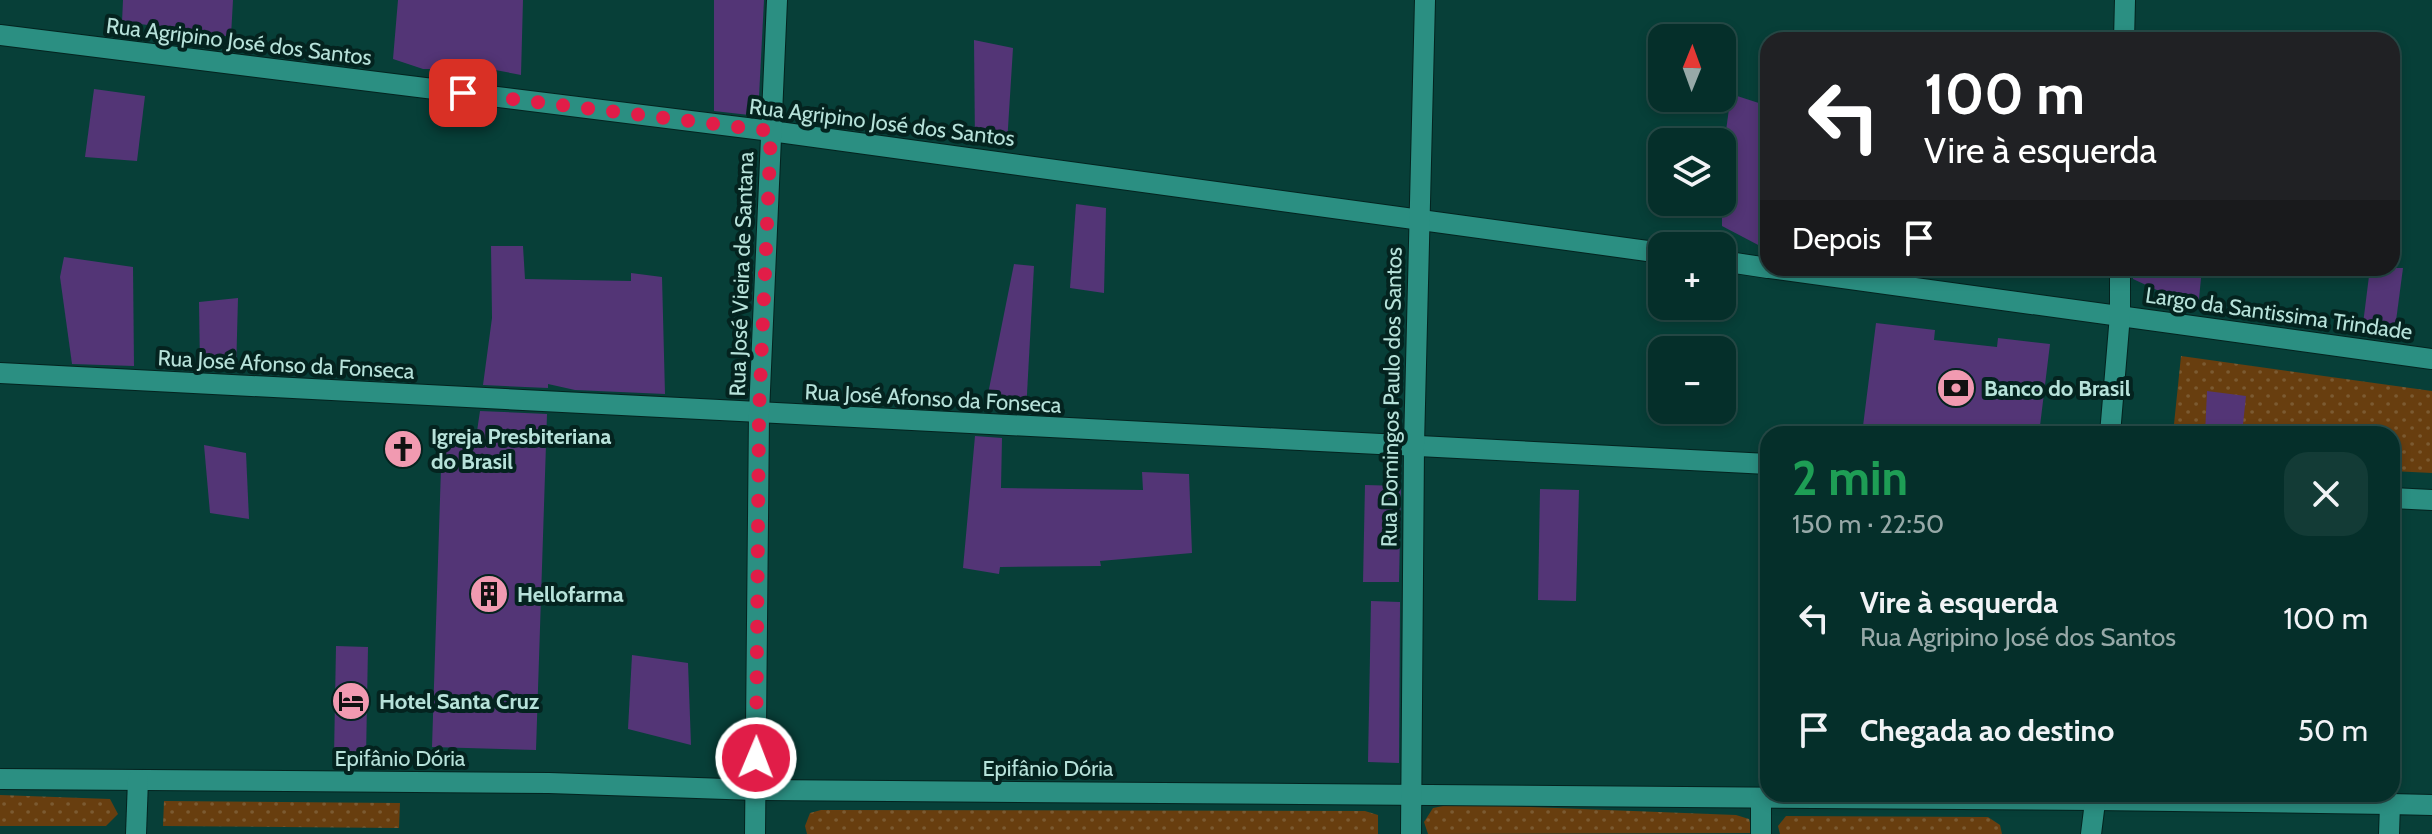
<!DOCTYPE html>
<html lang="pt">
<meta charset="utf-8">
<style>
body{margin:0;font-family:Cabin,sans-serif;background:#133b36;color:#f1f3f6;height:100vh;display:flex;flex-direction:column;font-size:30px;white-space:nowrap}
*{box-sizing:border-box;margin:0}
p{font-size:26px;color:#97a9a8}
.icon{flex:none;width:44px;height:44px;fill:none;stroke:currentColor;stroke-width:2;stroke-linecap:round;stroke-linejoin:round}
.map{position:relative;flex:1;overflow:hidden}
.drawer{position:absolute;left:1760px;top:426px;width:640px;height:376px;display:flex;flex-direction:column;background:#052f2a;border-radius:24px;box-shadow:0 4px 12px #0003,0 0 0 2px #264a47}
.drawer>*{flex:none}
.banner{position:absolute;left:1760px;top:32px;width:640px;height:244px;border-radius:24px;box-shadow:0 4px 12px #0003,0 0 0 2px #264a47;background:#202124;color:#fff;overflow:hidden}
.needle{width:52px;rotate:1deg}
.controls{position:absolute;left:1648px;top:24px;display:grid;gap:16px}
.controls a{display:grid;place-items:center;width:88px;height:88px;border-radius:16px;background:#052f2a;box-shadow:0 4px 12px #0003,0 0 0 2px #264a47;font-size:40px}
.pin{position:absolute;display:grid;place-items:center;width:68px;height:68px;color:#fff;margin:-34px;border-radius:16px;box-shadow:0 4px 12px #0006}
.me{position:absolute;width:88px;margin:-44px;rotate:1deg;stroke-linejoin:round;filter:drop-shadow(0 0 6px #0008)}
.turn{display:flex;align-items:center;gap:28px;height:168px;padding:0 32px;font-size:36px}
.turn .icon{width:104px;height:104px;stroke-width:2.5}
.turn b{display:block;font-size:56px;line-height:68px}
.then{display:flex;align-items:center;height:76px;padding:0 32px;background:#0003;gap:16px;font-size:30px}
.round{display:grid;place-items:center;flex:none;width:84px;height:84px;border-radius:24px;background:#133b36}
.summary{display:flex;align-items:center;justify-content:space-between;height:136px;padding:0 32px}
h1{font-size:48px;font-weight:700;line-height:60px;color:#1e9e55}
ul{padding:0;list-style:none}
li{display:flex;align-items:center;gap:24px;height:112px;padding:0 32px}
li div{flex:1}
li b{display:block;font-size:30px}
li em{font-style:normal}
.map>svg:first-child{display:block}
.park{fill:url(#park-dots)}
.building{fill:#533576}
.lines{fill:none;stroke-linecap:round;stroke-linejoin:round}
.lane-casing{stroke:#04231f;stroke-width:22}
.street-casing{stroke:#04231f;stroke-width:22}
.lane{stroke:#2b8f82;stroke-width:20}
.street{stroke:#2b8f82;stroke-width:20}
.route{stroke:#e11d48;stroke-width:14;stroke-dasharray:0 25.2}
.labels{text-anchor:middle;stroke-width:8;stroke-linejoin:round;paint-order:stroke}
.street-label{font-size:22px;fill:#b7e2da;stroke:#04231f}
.poi-label{font-size:22px;font-weight:bold;fill:#b7e2da;stroke:#04231f;text-anchor:start}
</style>
<div class="map">
<svg width="2432" height="834" viewBox="0 0 2432 834">
<defs>
<pattern id="park-dots" width="8" height="8" patternUnits="userSpaceOnUse" patternTransform="scale(2)"><rect width="8" height="8" fill="#683e0f"/><path d="M2 2h.1M6 6h.1" fill="none" stroke="#7b5a31" stroke-width="1.8" stroke-linecap="round"/></pattern>
</defs>
<rect width="100%" height="100%" fill="#073f38"/>
<!-- park -->
<g class="park">
<polygon points="2181,356 2432,391 2432,473 2392,471 2392,434 2173,434"/>
<polygon points="0,795 110,799 118,814 106,826 0,826"/>
<polygon points="164,801 400,803 399,828 163,826"/>
<polygon points="1453,804 1736,815 1749,819 1753,833 1428,834 1424,822 1433,808"/>
<polygon points="821,810 1365,811 1378,815 1378,834 807,834 805,826 810,813"/>
<polygon points="1786,816 1988,817 2000,825 2002,834 1780,834 1778,826"/>
</g>
<!-- building -->
<g class="building">
<polygon points="123,0 233,0 231,36 200,36 200,31 122,22"/>
<polygon points="398,0 523,0 521,75 490,69 423,69 393,59"/>
<polygon points="714,0 764,0 758,116 714,111"/>
<polygon points="974,40 1013,48 1007,144 975,144"/>
<polygon points="94,89 145,96 137,161 85,157"/>
<polygon points="1731,94 1768,106 1768,199 1762,247 1722,226 1722,160"/>
<polygon points="1076,204 1106,208 1104,293 1070,288"/>
<polygon points="491,246 523,246 525,279 631,281 631,273 662,277 665,394 575,390 548,384 548,388 483,385 492,318"/>
<polygon points="64,257 133,267 134,366 72,364 60,277"/>
<polygon points="1014,264 1034,266 1026,412 986,404"/>
<polygon points="2133,268 2202,268 2198,309 2133,279"/>
<polygon points="2370,268 2403,268 2394,336 2362,332"/>
<polygon points="238,298 236,372 200,369 199,302"/>
<polygon points="1876,323 1935,330 1934,340 1997,347 1998,338 2050,344 2039,434 1948,434 1915,430 1914,434 1862,434"/>
<polygon points="2207,391 2246,396 2242,434 2205,434"/>
<polygon points="480,411 547,414 536,750 432,747 442,437 476,438"/>
<polygon points="975,436 1002,438 1001,488 1143,490 1142,472 1189,474 1192,553 1100,561 1101,566 1000,567 999,574 963,568"/>
<polygon points="204,445 246,453 249,519 210,513"/>
<polygon points="1365,485 1401,486 1399,582 1363,582"/>
<polygon points="1540,489 1579,490 1576,601 1538,600"/>
<polygon points="1371,601 1400,602 1399,763 1368,762"/>
<polygon points="336,646 368,647 366,757 334,756"/>
<polygon points="632,655 688,663 691,745 628,729"/>
</g>
<g class="lines">
<!-- lane casing -->
<g class="lane-casing">
<polyline id="lane" points="2096,800 2390,804"/>
</g>
<!-- street casing -->
<g class="street-casing">
<g id="street">
<polyline points="0,35 771,131 1662,253"/>
<polyline points="2124,40 2125,0"/>
<polyline points="1722,261 1768,268"/>
<polyline points="1770,268 2432,359"/>
<polyline points="0,373 1768,464"/>
<polyline points="2110,434 2120,315 2120,268"/>
<polyline points="2392,498 2432,500"/>
<polyline points="0,779 549,783 756,790 2096,800"/>
<polyline points="1761,798 1761,834"/>
<polyline points="136,834 138,780"/>
<polyline points="755,834 759,413 777,0"/>
<polyline points="1411,834 1414,445 1425,0"/>
<polyline points="2091,834 2096,794"/>
<polyline points="2389,834 2390,804 2432,805"/>
</g>
</g>
<!-- lane -->
<use href="#lane" class="lane"/>
<!-- street -->
<use href="#street" class="street"/>
</g>
<g class="lines">
<!-- route -->
<polyline class="route" points="463,93 771,131 759,413 756,758"/>
</g>
<!-- icons -->
<defs>
<g id="bank-disc" transform="scale(2)"><circle r="9.5" fill="#f19ab1" stroke="#04231f"/><path d="M-6-4H6V4H-6ZM0-2.3a2.3 2.3 0 1 0 0 4.6a2.3 2.3 0 1 0 0-4.6Z" fill="#111"/></g>
<g id="church-disc" transform="scale(2)"><circle r="9.5" fill="#f19ab1" stroke="#04231f"/><path d="M-1.2-6h2.4v3.5h3.3v2.4h-3.3V6h-2.4V-.1h-3.3v-2.4h3.3Z" fill="#111"/></g>
<g id="building-disc" transform="scale(2)"><circle r="9.5" fill="#f19ab1" stroke="#04231f"/><path d="M-4-6H4V6H1V3H-1V6H-4ZM-2.5-4.3h1.7v1.8h-1.7ZM.8-4.3h1.7v1.8H.8ZM-2.5-1h1.7V.8h-1.7ZM.8-1h1.7V.8H.8Z" fill="#111"/></g>
<g id="hotel-disc" transform="scale(2)"><circle r="9.5" fill="#f19ab1" stroke="#04231f"/><path d="M-6-4.5h1.5V1H6V5H4.5V3h-9V5H-6ZM-4 0a1.8 1.8 0 1 1 3.6 0ZM.5 0V-2.5h3Q6-2.5 6 0Z" fill="#111"/></g>
</defs>
<g fill-rule="evenodd">
<use href="#bank-disc" x="1956" y="388"/>
<use href="#church-disc" x="403" y="449"/>
<use href="#building-disc" x="489" y="594"/>
<use href="#hotel-disc" x="351" y="701"/>
</g>
<g class="labels">
<!-- street labels -->
<g class="street-label">
<text transform="translate(239 41) rotate(7)" y="8">Rua Agripino José dos Santos</text>
<text transform="translate(882 122) rotate(7)" y="8">Rua Agripino José dos Santos</text>
<text transform="translate(741 274) rotate(-88)" y="8">Rua José Vieira de Santana</text>
<text transform="translate(2279 313) rotate(8)" y="8">Largo da Santissima Trindade</text>
<text transform="translate(286 364) rotate(3)" y="8">Rua José Afonso da Fonseca</text>
<text transform="translate(1391 397) rotate(-89)" y="8">Rua Domingos Paulo dos Santos</text>
<text transform="translate(933 398) rotate(3)" y="8">Rua José Afonso da Fonseca</text>
<text x="400" y="766">Epifânio Dória</text>
<text x="1048" y="776">Epifânio Dória</text>
</g>
<!-- poi labels -->
<g class="poi-label">
<text x="1984" y="396">Banco do Brasil</text>
<text x="431" y="444">Igreja Presbiteriana<tspan x="431" dy="25">do Brasil</tspan></text>
<text x="517" y="602">Hellofarma</text>
<text x="379" y="709">Hotel Santa Cruz</text>
</g>
</g>
</svg>
<div class="controls">
<a><svg class="needle" viewBox="-14 -14 28 28"><path d="M0-13l5 13h-10z" fill="#e53935"/><path d="M0 13l5-13h-10z" fill="#97a9a8"/></svg></a>
<a><svg class="icon" aria-label="layers" viewBox="0 0 24 24"><path d="M12 4l9 5-9 5-9-5zM3 14l9 5 9-5"/></svg></a>
<a>+</a>
<a>−</a>
</div>
<div class="pin" style="left:463px;top:93px;background:#d93025"><svg class="icon" aria-label="arrive" viewBox="0 0 24 24"><path d="M6 21V4h12l-3 4 3 4H6"/></svg></div>
<svg class="me" style="left:756px;top:758px" viewBox="-20 -20 40 40"><circle r="17" fill="#e11d48" stroke="#fff" stroke-width="3"/><path d="M0-11L8 9 0 5-8 9z" fill="#fff"/></svg>
<div class="banner">
<div class="turn"><svg class="icon" aria-label="left" viewBox="0 0 24 24"><path d="M17 20v-9H6M10 6l-5 5 5 5"/></svg><div><b>100 m</b>Vire à esquerda</div></div>
<div class="then">Depois<svg class="icon" aria-label="arrive" viewBox="0 0 24 24"><path d="M6 21V4h12l-3 4 3 4H6"/></svg></div>
</div>
<section class="drawer">
<div class="summary"><div><h1>2 min</h1><p>150 m · 22:50</p></div><a class="round"><svg class="icon" aria-label="close" viewBox="0 0 24 24"><path d="M6 6l12 12M18 6L6 18"/></svg></a></div>
<ul>
<li><svg class="icon" aria-label="left" viewBox="0 0 24 24"><path d="M17 20v-9H6M10 6l-5 5 5 5"/></svg><div><b>Vire à esquerda</b><p>Rua Agripino José dos Santos</p></div><em>100 m</em></li>
<li><svg class="icon" aria-label="arrive" viewBox="0 0 24 24"><path d="M6 21V4h12l-3 4 3 4H6"/></svg><div><b>Chegada ao destino</b></div><em>50 m</em></li>
</ul>
</section>
</div>
